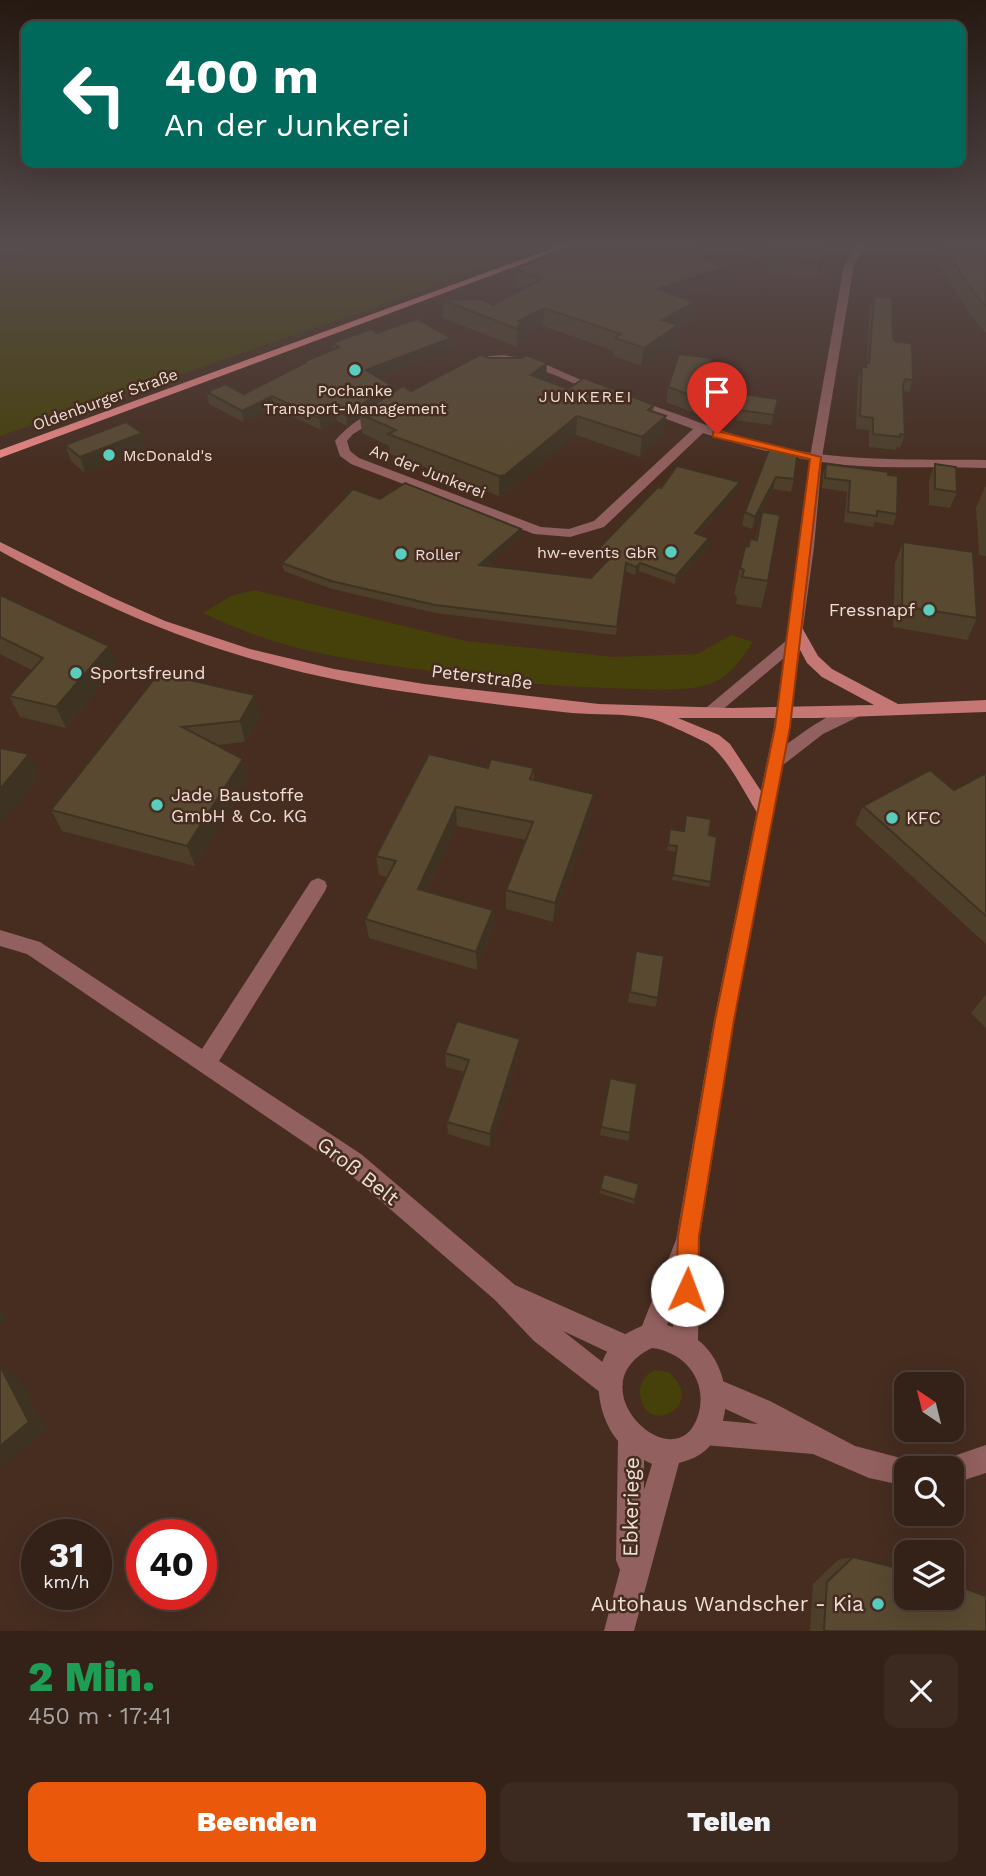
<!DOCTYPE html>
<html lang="de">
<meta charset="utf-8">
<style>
body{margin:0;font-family:"Work Sans",sans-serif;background:#3c2a21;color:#f1f3f6;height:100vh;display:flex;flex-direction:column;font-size:26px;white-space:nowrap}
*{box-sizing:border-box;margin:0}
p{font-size:23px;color:#a9a4a2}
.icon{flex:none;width:38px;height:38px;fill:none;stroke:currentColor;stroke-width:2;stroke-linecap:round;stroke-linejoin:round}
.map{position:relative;height:1631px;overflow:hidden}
.panel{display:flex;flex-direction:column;background:#342218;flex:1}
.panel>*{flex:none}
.top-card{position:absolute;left:21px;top:21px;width:945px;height:147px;border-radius:14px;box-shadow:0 7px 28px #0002,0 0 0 2px #4e3f37;background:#00695c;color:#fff;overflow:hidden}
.needle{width:46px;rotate:325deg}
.fabs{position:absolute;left:894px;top:1372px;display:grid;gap:14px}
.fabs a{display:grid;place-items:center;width:70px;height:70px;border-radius:14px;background:#342218;box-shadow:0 7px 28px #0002,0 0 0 2px #4e3f37;font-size:35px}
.speed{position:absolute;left:21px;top:1519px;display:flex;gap:14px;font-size:35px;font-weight:700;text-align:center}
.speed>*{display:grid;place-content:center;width:91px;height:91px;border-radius:50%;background:#342218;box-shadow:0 7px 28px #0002,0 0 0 2px #4e3f37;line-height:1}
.speed small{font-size:18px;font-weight:400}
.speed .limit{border:10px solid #d22;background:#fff;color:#111}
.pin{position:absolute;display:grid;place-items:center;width:60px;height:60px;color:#fff;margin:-72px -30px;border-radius:50% 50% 50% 0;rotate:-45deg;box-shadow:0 0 7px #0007}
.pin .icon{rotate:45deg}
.me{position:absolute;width:77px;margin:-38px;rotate:2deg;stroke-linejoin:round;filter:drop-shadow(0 0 5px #0008)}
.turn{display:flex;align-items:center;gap:24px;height:147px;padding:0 28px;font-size:32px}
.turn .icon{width:91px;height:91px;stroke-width:2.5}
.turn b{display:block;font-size:49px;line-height:60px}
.round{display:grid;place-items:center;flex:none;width:74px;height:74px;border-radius:14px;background:#3c2a21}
.summary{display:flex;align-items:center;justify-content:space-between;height:119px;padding:0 28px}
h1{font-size:42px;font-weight:800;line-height:52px;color:#1e9e55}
.cta{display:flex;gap:14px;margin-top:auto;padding:14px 28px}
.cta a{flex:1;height:80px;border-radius:14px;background:#ea580c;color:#fff;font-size:28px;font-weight:800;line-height:80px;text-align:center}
.cta a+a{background:#3c2a21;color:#f1f3f6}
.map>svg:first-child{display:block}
.green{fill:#46400a}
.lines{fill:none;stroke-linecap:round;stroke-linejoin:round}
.minor{fill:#92605e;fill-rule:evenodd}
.tertiary{fill:#92605e;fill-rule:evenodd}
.secondary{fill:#c57775;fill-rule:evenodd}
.primary{fill:#ed8886;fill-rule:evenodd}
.wall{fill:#4d3f2a}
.shaded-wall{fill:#3e3322}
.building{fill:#594931;stroke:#3e3322;stroke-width:2}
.route{fill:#ea580c;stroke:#983908;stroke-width:2}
.poi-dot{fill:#59cebe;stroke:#462d20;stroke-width:2.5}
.labels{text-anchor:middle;stroke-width:5;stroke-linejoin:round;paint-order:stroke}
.far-poi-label{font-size:16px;fill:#eeded5;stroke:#462d20;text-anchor:start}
.far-neighbourhood-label{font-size:16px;letter-spacing:2px;fill:#eeded5;stroke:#462d20}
.far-street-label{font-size:16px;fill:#eeded5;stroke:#462d20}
.poi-label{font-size:18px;fill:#eeded5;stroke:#462d20;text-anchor:start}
.street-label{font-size:18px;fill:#eeded5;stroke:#462d20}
.near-street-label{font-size:21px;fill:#eeded5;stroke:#462d20}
.near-poi-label{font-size:21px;fill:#eeded5;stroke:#462d20;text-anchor:end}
</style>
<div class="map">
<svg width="986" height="1631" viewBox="0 0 986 1631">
<rect width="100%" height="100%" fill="#462d20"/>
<!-- green -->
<g class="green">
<polygon points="59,243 552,243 376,307 0,436 0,265"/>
<path d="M254,590L466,641L613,657L697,654L731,635L753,642C740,661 727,681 703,686C677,692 634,689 607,688C545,686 484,679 423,670C342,659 277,649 203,613L231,596Z"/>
<path d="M655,1370L668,1372C710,1406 642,1440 640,1392C640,1381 646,1374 655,1370Z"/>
</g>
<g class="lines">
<!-- minor -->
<g class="minor">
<path d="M504,355L540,362L604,390L594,392C550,374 520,354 472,367L467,364L488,356Z"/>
<path d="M631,399C681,413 727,436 778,447C847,462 916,459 986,460V468C939,466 892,469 845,465C797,460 749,448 703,433L604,527L570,537L534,534L351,464L340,456L335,441C345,429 367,410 383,412V416L353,434L347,441L350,451L359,458L541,527L569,529L594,521L693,429L627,404V400Z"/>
<polygon points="318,878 325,881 327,886 325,891 219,1061 361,1154 515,1285 634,1338 638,1347 634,1356 625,1360 563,1331 619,1375 623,1384 619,1393 610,1397 601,1393 534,1341 495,1300 345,1170 27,954 0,946 0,930 40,942 202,1049 311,881"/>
<polygon points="713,1377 770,1401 855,1446 916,1462 918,1468 906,1468 906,1486 869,1478 813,1454 704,1445 695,1441 691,1432 695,1423 704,1419 758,1424 704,1399 700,1390 704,1381"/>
<polygon points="986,1445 986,1473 952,1484 952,1468 939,1468 942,1460"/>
</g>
<!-- tertiary -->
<path class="tertiary" d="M858,243H866L854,265L822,457L814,547L787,744C802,733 845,701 864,706L866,710L864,714L823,734L783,765L734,1020L700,1236L698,1340C729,1364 736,1418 708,1448C700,1456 690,1460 679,1463L634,1631H604L620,1570L616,1560L618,1441C595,1414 588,1359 622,1336C628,1332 635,1329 642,1326L676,1240L714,1020L774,727L784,658L715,716L709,718L701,712L787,640L810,457L844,265ZM674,1308L673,1327L667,1325ZM652,1348C684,1352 707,1379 699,1412C680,1487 571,1387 652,1348ZM644,1460L652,1464L644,1490Z"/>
<!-- secondary -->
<path class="secondary" d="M0,542L111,597L165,621L250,649L334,669L424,684L599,704L732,708L874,705L822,677L807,663L788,627L795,622L800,624L818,656L832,669L898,704L986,700V712L817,718H678L719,735L730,744L773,809L770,814H758C745,794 725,752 705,742C690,735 661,720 647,718C623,713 596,715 572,713C513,707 453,699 393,690C245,667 131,623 0,551Z"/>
<!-- primary -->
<polygon class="primary" points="567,243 579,243 0,458 0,450"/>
</g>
<!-- wall -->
<g class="wall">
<polygon points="585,243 829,243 815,280 769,273 770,266 726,247 702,255 726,267 724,284 683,297 695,302 693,320 678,328 676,343 641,366 613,356 614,351 543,326 521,338 517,347 443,318 443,300 493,305 522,289 515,287 516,269"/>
<polygon points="923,243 986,243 986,333 970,314"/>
<polygon points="874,296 913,380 909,392 904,391 905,435 900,448 897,447 896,450 869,447 869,430 856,429 858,379 862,367 865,367 866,364 870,308"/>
<polygon points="377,333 451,338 452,349 378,377 391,393 411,391 547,381 568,389 654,405 653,412 666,416 663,435 640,457 576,435 505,495 499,496 390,454 389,446 362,433 360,418 347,426 337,421 321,430 274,408 244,422 209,404 207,392 244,394 303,365 303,362 333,350 332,343"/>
<polygon points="709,373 695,413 666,402 668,387"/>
<polygon points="778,399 771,425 736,420 738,410"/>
<polygon points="142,433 146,449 85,473 71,461 65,445"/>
<polygon points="798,451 794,479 791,492 773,489 752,529 742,525 745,512"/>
<polygon points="826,464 888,475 897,514 893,525 874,522 873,527 844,522 847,492 822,488 823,474"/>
<polygon points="935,464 957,492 950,508 929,505 929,480"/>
<polygon points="985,487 986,487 986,556 979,555 976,508"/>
<polygon points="661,488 739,489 699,534 709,538 708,546 675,584 639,571 635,575 625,571 616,635 435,613 332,589 284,571 282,563 380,499 521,529 521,536 487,566 591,578 608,560 598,556 599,548"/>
<polygon points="762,512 768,581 761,608 736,604 737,597 734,594 745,547 749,546 755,540"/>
<polygon points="903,542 977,618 967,640 893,627 895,563"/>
<polygon points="0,595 117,667 66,728 20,717 9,696 32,670 0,654"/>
<polygon points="159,673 255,695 261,717 245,742 217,745 249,780 195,866 62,831 51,810"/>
<polygon points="488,768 534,768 534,780 591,814 553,922 506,909 506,890 526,840 457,826 427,891 493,929 477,970 369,938 365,919 387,877 379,875 376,856"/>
<polygon points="986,773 986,944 855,824 863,806 954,790"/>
<polygon points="670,829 709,835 711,882 709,887 672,880 676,852 667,850"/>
<polygon points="634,961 658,998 655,1007 628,1002"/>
<polygon points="986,995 986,1028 971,1013 984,997"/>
<polygon points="445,1053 520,1053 490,1147 448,1134 447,1122 464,1072 446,1067"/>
<polygon points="610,1078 630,1133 628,1141 600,1135"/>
<polygon points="604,1174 639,1184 634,1204 599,1193"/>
<polygon points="853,1557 893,1567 899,1566 986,1631 811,1631 810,1630 813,1584 838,1560"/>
</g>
<!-- shaded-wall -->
<g class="shaded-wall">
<polygon points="0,243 8,243 9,246 0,250"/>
<polygon points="688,243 726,243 726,247 698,256"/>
<polygon points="827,243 829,243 815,280 819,262"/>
<polygon points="726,267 724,284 656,306 658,289"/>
<polygon points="695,302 693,320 678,328 676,343 641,366 644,348 662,320"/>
<polygon points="544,308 543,326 521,338 517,347 517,329 519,321"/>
<polygon points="451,338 452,349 367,381 366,370"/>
<polygon points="712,358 709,373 695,413 698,398"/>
<polygon points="547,363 546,382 531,375"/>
<polygon points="391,385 392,397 360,414 360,418 347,426 346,415"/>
<polygon points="272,396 274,408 244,422 242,411"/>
<polygon points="335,410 337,421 321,430 319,418"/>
<polygon points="577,416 576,435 505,495 499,496 499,476"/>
<polygon points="666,416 663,435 640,457 642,437"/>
<polygon points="142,433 146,449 85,473 80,457"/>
<polygon points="776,477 773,489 752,529 755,517"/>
<polygon points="740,482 739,489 693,541 695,533"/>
<polygon points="521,529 521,536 479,573 479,565"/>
<polygon points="709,538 708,546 675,584 676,576"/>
<polygon points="640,563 639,571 635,575 636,567"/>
<polygon points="109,646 117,667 66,728 56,707"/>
<polygon points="255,695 261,717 245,742 240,721"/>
<polygon points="29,754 40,776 3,822 0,817 0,789"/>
<polygon points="243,759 249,780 195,866 187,846"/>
<polygon points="594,794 591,814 553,922 555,903"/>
<polygon points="456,807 457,826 419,908 418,889"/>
<polygon points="493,910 493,929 477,970 476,952"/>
<polygon points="520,1039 520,1053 490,1147 490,1134"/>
<polygon points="0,1307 7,1320 0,1325"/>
<polygon points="0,1366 18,1376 47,1430 0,1469"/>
</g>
<!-- building -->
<g class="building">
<polygon points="585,243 689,243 688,243 699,249 693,251 726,267 658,289 695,302 662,320 678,325 644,348 615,338 621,334 544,308 519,321 521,322 517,329 443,300 482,299 493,305 542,279 516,269 552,253"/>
<polygon points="759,243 827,243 819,262 772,256 775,250"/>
<polygon points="940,243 986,243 986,306 976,295"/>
<polygon points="874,296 892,298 893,339 897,342 912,343 913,380 905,379 903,385 905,435 900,434 900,437 873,434 873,418 860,416 862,367 866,367 867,362 869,363"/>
<polygon points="417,319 451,338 366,370 391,385 346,415 335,410 319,418 272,396 242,411 207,392 225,384 244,394 305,363 303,362 339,347 332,343 371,329 377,333"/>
<polygon points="679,354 712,358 698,398 668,387"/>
<polygon points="480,355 490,358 522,358 526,355 547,363 531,375 568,389 584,378 654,405 648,410 666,416 642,437 577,416 505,475 499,476 388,434 396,430 360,414 403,386 411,391"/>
<polygon points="743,394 778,399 774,415 738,410"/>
<polygon points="126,422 142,433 80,457 65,445"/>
<polygon points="770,447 798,451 794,479 776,477 755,517 745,512"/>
<polygon points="826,464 889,472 888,475 898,476 897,514 877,511 877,516 848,512 850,481 825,478"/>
<polygon points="935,464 956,467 957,492 935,489"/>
<polygon points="677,466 740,482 695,533 709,538 676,576 640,563 636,567 626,563 617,627 435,605 331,581 282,563 353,489 380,499 405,483 521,529 479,565 591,578 614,554 599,548 658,487 661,488"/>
<polygon points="762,512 780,515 768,581 742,577 744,570 740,568 745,547 749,546 750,539 757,540"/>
<polygon points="903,542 973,552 977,618 902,606"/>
<polygon points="0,595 109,646 56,707 9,696 43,658 0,637"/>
<polygon points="159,673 255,695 240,721 182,727 243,759 187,846 51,810"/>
<polygon points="0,748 29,754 0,789"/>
<polygon points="429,754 488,768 491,759 534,768 530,779 594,794 555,903 506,890 533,822 456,807 418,889 493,910 476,952 365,919 396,861 376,856"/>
<polygon points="930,770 954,790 986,773 986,916 863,806"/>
<polygon points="686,815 711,819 709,835 717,837 711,882 673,875 677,846 668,845 670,829 684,831"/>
<polygon points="636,951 664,956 658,998 630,992"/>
<polygon points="457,1021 520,1039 490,1134 447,1122 469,1060 445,1053"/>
<polygon points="610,1078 637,1084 630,1133 601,1127"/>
<polygon points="604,1174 639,1184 635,1200 600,1189"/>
<polygon points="0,1366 29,1422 0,1446"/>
<polygon points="853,1557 897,1568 899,1566 906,1568 906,1598 952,1598 952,1584 986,1596 986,1631 825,1631 824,1629 827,1582"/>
</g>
<!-- sky -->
<linearGradient id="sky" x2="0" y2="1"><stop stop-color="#261912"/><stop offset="0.52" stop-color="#574c4e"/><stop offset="1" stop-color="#574c4e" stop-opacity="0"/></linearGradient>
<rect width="986" height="471" fill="url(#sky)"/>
<!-- route -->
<polygon class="route" points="717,431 821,457 790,727 734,1020 699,1236 698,1290 695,1298 687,1301 679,1298 676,1290 678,1236 715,1020 775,727 810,459 713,437 713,432"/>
<!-- markers -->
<g class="poi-dot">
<circle cx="355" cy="370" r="7"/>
<circle cx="109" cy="455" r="7"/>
<circle cx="671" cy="552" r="7"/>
<circle cx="401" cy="554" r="7"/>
<circle cx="929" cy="610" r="7"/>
<circle cx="76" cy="673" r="7"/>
<circle cx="157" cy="805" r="7"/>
<circle cx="892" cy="818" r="7"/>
<circle cx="878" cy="1604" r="7"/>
</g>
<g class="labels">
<!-- far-poi labels -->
<g class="far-poi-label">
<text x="355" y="396" text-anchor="middle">Pochanke<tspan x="355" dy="18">Transport-Management</tspan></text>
<text x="123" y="461">McDonald's</text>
<text x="657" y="558" text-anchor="end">hw-events GbR</text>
<text x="415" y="560">Roller</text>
</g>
<!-- far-neighbourhood labels -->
<g class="far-neighbourhood-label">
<text x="586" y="402">JUNKEREI</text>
</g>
<!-- far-street labels -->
<g class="far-street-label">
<text transform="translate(105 399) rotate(-20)" y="6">Oldenburger Straße</text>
<text transform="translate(428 471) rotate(21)" y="6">An der Junkerei</text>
</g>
<!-- poi labels -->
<g class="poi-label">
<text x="915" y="616" text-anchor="end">Fressnapf</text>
<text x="90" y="679">Sportsfreund</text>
<text x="171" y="801">Jade Baustoffe<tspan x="171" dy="21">GmbH &amp; Co. KG</tspan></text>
<text x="906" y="824">KFC</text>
</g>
<!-- street labels -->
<g class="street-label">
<text transform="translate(482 677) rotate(7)" y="6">Peterstraße</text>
</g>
<!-- near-street labels -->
<g class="near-street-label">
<text transform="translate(358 1171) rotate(38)" y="7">Groß Belt</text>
<text transform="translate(631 1507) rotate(-89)" y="7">Ebkeriege</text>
</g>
<!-- near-poi labels -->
<g class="near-poi-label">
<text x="864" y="1611">Autohaus Wandscher - Kia</text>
</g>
</g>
</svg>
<div class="fabs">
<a><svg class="needle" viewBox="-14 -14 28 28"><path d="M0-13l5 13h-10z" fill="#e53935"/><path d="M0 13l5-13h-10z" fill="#a9a4a2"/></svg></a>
<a><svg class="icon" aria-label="search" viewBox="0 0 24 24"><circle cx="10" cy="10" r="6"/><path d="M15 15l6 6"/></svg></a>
<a><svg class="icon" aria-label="layers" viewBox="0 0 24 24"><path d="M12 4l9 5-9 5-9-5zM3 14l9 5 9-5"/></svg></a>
</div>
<div class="speed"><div>31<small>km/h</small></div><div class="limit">40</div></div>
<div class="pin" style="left:717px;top:434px;background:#d93025"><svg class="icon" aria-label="arrive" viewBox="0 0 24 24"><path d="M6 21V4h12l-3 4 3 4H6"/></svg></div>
<svg class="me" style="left:687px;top:1290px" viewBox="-20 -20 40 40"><circle r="19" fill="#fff"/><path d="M0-13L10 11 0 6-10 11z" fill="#ea580c"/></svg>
<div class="top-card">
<div class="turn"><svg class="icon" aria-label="left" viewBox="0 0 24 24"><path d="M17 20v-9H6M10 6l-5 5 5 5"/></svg><div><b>400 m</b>An der Junkerei</div></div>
</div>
</div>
<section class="panel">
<div class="summary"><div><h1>2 Min.</h1><p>450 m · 17:41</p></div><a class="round"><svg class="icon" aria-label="close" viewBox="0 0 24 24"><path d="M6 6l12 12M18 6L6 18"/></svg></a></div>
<div class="cta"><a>Beenden</a><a>Teilen</a></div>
</section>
